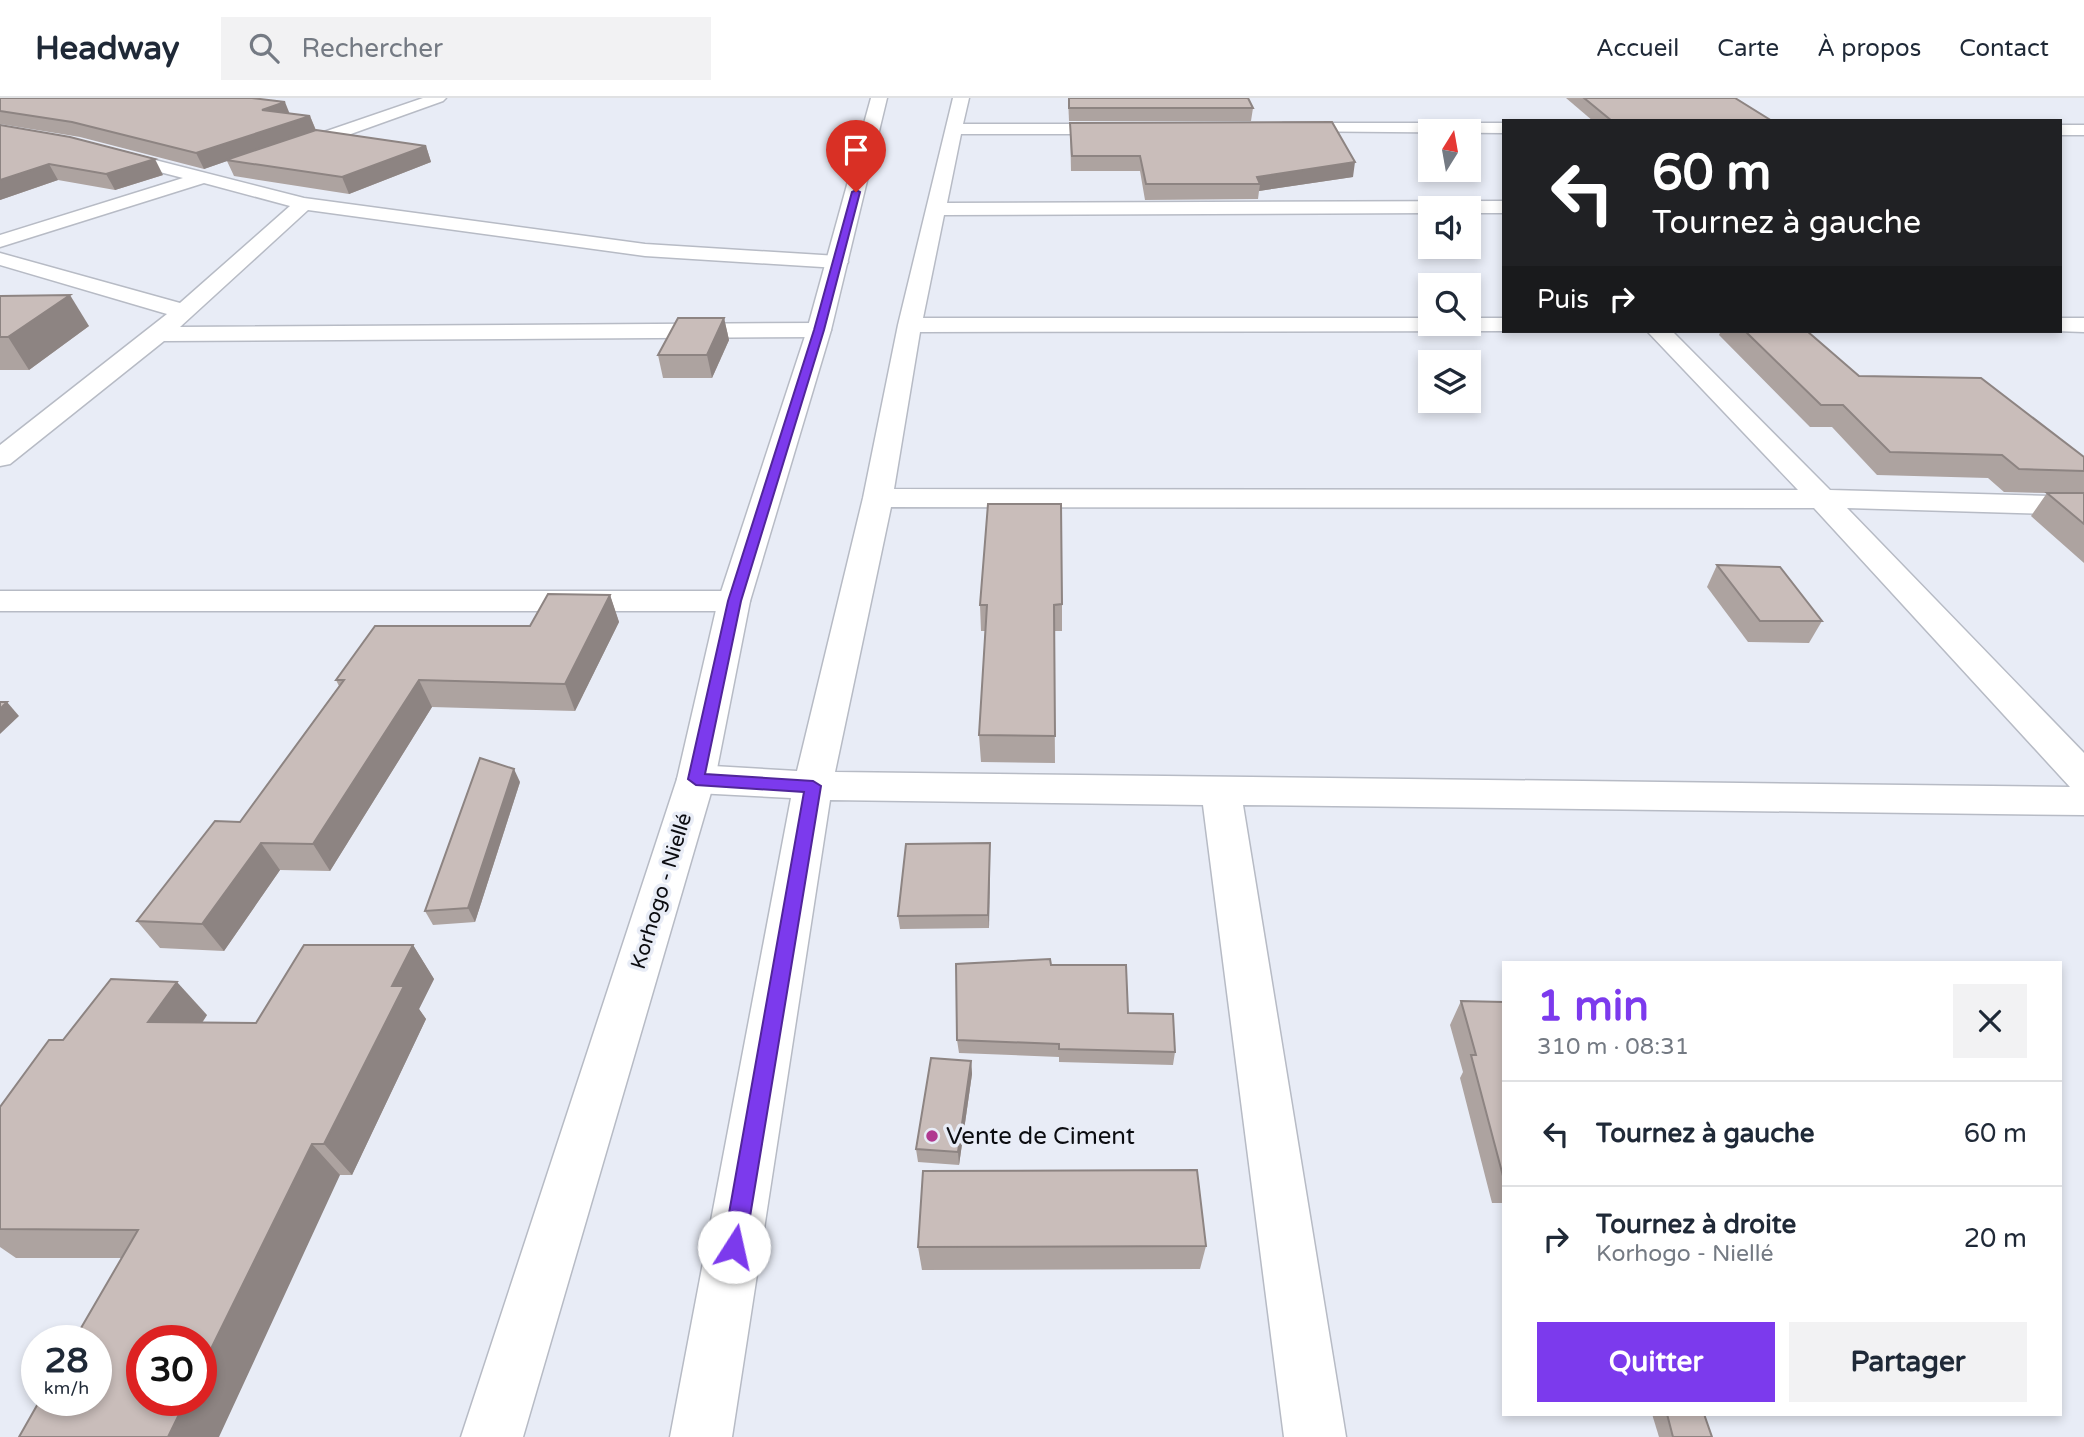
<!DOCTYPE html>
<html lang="fr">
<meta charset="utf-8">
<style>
body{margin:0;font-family:"Varela Round",sans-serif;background:#f2f2f3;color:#1f2937;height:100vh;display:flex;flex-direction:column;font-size:26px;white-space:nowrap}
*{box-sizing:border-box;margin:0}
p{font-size:23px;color:#747a83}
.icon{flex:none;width:38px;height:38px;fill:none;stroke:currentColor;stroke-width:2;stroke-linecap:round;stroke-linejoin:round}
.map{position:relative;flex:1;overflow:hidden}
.details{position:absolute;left:1502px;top:863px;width:560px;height:455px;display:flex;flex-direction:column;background:#fff;border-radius:0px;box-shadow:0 4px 10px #0003}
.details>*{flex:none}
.guide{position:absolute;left:1502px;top:21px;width:560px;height:214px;border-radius:0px;box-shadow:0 4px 10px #0003;background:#202124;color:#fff;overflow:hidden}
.needle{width:46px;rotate:11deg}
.tools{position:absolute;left:1418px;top:21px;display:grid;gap:14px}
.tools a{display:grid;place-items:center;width:63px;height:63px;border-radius:0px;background:#fff;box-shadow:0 4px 10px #0003;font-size:35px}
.speed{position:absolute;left:21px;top:1227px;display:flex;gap:14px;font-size:35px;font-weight:700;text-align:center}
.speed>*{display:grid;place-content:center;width:91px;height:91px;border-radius:50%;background:#fff;box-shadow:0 4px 10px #0003;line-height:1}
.speed small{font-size:18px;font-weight:400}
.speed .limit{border:10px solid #d22;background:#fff;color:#111}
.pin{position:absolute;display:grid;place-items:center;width:60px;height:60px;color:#fff;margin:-72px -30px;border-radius:50% 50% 50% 0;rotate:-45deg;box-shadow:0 0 7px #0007}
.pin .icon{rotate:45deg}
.me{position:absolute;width:77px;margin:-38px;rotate:10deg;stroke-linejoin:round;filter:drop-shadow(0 0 5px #0008)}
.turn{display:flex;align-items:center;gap:24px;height:147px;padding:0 35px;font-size:32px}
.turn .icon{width:91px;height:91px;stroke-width:2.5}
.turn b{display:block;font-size:49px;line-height:60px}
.then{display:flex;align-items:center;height:66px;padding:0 35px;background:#0003;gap:14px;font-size:26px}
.round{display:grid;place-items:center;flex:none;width:74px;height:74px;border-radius:0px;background:#f2f2f3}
.overview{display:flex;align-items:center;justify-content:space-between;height:119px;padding:0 35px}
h1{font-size:42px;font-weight:700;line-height:52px;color:#7c3aed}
.button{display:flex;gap:14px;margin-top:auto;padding:14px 35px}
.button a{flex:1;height:80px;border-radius:0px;background:#7c3aed;color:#fff;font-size:28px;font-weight:700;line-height:80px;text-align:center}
.button a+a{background:#f2f2f3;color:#1f2937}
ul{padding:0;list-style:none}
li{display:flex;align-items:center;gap:21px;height:105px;padding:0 35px;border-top:2px solid #e0e1e3}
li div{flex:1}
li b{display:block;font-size:26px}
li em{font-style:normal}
header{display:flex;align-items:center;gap:42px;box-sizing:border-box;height:98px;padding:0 35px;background:#fff;border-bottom:2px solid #e0e1e3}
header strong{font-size:33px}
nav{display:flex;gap:38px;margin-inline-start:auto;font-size:24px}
.search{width:490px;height:63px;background:#f2f2f3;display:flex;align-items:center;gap:18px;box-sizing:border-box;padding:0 24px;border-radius:0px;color:#747a83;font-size:26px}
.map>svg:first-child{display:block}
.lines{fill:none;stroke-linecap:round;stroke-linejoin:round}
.minor-casing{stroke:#b7bbc5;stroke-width:3}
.primary-casing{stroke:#b7bbc5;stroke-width:3}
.minor{fill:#fff;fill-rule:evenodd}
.primary{fill:#fff;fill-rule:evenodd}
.wall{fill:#ada3a0}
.shaded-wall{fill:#8d8482}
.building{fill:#c9bdba;stroke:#8d8482;stroke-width:2}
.route{fill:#7c3aed;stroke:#51269a;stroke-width:2}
.poi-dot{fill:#b03990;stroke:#e8ecf6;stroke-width:2.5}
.labels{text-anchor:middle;stroke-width:7;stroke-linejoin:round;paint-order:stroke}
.street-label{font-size:21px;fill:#0b0c10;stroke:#e8ecf6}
.near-poi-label{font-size:24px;fill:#0b0c10;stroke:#e8ecf6;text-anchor:start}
</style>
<header>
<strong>Headway</strong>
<div class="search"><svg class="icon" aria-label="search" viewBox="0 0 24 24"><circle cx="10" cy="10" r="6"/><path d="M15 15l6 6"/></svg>Rechercher</div>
<nav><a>Accueil</a><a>Carte</a><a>À propos</a><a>Contact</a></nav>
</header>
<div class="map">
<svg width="2084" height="1339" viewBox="0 0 2084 1339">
<rect width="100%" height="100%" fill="#e8ecf6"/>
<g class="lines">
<!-- minor casing -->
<g class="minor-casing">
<g id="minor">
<polygon points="423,0 446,0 443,3 295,56 283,56 281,52 283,48"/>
<path d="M953,0H969L963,26H1122L1130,31L1122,36H961L947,105L1503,103V115H1468V110H1430V115L944,117L923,220H1430V226H1468V220H1503V233H1508L920,234L894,391L1798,392L1647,233H1672L1830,392L2084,399V417L1847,410L2084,655V717L1243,707L1346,1339H1284L1203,707L830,702L732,1339H670L791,700L696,695L682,691L677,681L682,671L696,667L797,673L863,400L898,227ZM891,409L1814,410L2070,689L835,674Z"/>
<polygon points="1283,25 1503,25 1503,35 1277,33 1275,30"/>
<rect x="2060" y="27" width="24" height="10"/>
<polygon points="108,50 304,100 645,146 838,158 845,160 848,164 845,168 838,170 645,158 308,112 180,229 819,225 827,227 831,232 827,237 819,239 164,243 10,366 0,368 0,347 167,216 0,167 0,155 180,205 290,108 204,85 0,149 0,137 183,80 102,59 99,55 102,51"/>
<polygon points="2060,220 2084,220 2084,234 2055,233 2060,233"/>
<polygon points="0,493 734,493 746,496 750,503 746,510 734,513 0,513"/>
</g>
</g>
<!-- primary casing -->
<g class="primary-casing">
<polygon id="primary" points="871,0 887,0 831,232 750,503 715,681 523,1339 461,1339 677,681 718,503 807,232"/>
</g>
<!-- minor -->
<use href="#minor" class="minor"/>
<!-- primary -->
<use href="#primary" class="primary"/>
</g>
<!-- wall -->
<g class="wall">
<polygon points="0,0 290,16 310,18 316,32 426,48 431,64 349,96 234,78 227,63 204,71 80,39 0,26"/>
<polygon points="1068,0 1248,0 1253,10 1251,23 1069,23"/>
<polygon points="1566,0 1735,0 1772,23 1593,23"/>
<polygon points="1070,25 1353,79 1259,93 1258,101 1145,102 1140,73 1071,73"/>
<polygon points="0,27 163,77 115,92 58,82 0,102"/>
<polygon points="0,198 89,228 29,272 0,272"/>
<polygon points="724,220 729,242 712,280 663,280 658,257"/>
<polygon points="1721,233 1807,233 1859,278 2084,359 2084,465 2031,418 2047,395 2004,394 1988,380 1877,377 1832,329 1810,329 1719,237"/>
<polygon points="1717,467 1822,523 1809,545 1748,544 1707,489"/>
<polygon points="610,497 619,524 575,613 432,609 330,773 280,772 224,853 160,850 137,823 240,724 339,588 336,582 530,528"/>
<polygon points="1062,506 1062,533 1054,533 1055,665 981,664 979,637 985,533 981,533 980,507"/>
<polygon points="520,684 475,824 433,827 425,813"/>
<polygon points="990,745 989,830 900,831 898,818"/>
<polygon points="413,847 434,881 419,911 426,921 352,1077 340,1077 121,1160 16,1160 0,1149 0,1009 63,942 207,917 202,925 256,925"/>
<polygon points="1051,867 1128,915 1175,954 1173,967 1059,964 1059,959 959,955 957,942"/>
<polygon points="1461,903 1503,904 1503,1105 1492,1105 1460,980 1463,974 1450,927"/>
<polygon points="971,963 972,976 959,1067 918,1064 916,1051"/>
<polygon points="1206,1148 1200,1171 922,1172 918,1149"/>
<polygon points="1652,1316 1704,1316 1712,1339 1659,1339"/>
</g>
<!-- shaded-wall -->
<g class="shaded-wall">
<polygon points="285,4 291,19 262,12"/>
<polygon points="310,18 316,33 226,62 227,63 204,71 196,55"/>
<polygon points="426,48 431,64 349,96 342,79"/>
<polygon points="155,61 163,77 115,92 106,76"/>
<polygon points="1355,64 1353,79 1259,93 1260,86 1257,79"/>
<polygon points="49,66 58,82 0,102 0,82"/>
<polygon points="70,197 89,228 29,272 8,239"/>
<polygon points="724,220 729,242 712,280 707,257"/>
<polygon points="610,497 619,524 575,613 565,586"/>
<polygon points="419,582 432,609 330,773 313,746"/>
<polygon points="7,604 19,618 0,636 0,611"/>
<polygon points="514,671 520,684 475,824 468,810"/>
<polygon points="261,745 280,772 224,853 202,826"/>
<polygon points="990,745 990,758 989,830 988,817"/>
<polygon points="413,847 434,881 419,911 426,921 352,1077 324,1046 392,888"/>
<polygon points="177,884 207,917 180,957 148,924"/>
<polygon points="971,963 972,976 959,1067 958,1054"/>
<polygon points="312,1046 340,1077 219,1339 168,1339 186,1302 201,1302 201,1271"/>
</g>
<!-- building -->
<g class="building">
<polygon points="0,0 252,0 285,4 262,12 310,18 196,55 72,24 0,13"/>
<polygon points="1069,0 1248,0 1253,10 1069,10"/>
<polygon points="1584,0 1735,0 1772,23 1612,23"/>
<polygon points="1332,24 1355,64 1257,79 1260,86 1146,86 1140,58 1072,58 1070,25"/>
<polygon points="0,27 70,39 155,61 106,76 49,66 0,82"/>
<polygon points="316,32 426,48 342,79 226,62"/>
<polygon points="70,197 8,239 0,239 0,198"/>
<polygon points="678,220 724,220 707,257 658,257"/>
<polygon points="1745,233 1807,233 1859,278 1981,280 2084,359 2084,373 2019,371 2002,357 1890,354 1843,307 1821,307"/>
<polygon points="2047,395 2084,395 2084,426"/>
<polygon points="988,406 1061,406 1062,506 1054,507 1055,638 979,637 987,507 980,507"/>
<polygon points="1717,467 1780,469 1822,523 1760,523"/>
<polygon points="548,496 610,497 565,586 419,582 313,746 261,745 202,826 137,823 215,723 240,724 344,582 336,582 375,528 530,528"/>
<polygon points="0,604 7,604 0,611"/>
<polygon points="480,660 514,671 468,810 425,813"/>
<polygon points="990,745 988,817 898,818 906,746"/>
<polygon points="304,847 413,847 392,888 404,888 324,1046 312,1046 201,1271 201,1242 142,1242 142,1302 186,1302 168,1339 19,1339 40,1302 96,1302 96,1242 74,1242 138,1132 0,1131 0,1009 49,942 63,942 111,881 177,884 148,924 256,925"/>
<polygon points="1050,861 1051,867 1126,867 1128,915 1173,916 1175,954 1059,951 1059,946 957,942 956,866"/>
<polygon points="1461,903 1503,904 1503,1078 1471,957 1476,957"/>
<polygon points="931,960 971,963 958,1054 916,1051"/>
<polygon points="1197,1072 1206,1148 918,1149 923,1073"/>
<polygon points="1667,1316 1704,1316 1712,1339 1673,1339"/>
</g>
<!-- route -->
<polygon class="route" points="856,92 860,94 824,232 741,503 705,676 813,683 821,688 745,1149 742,1157 734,1161 726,1157 723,1149 804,694 696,687 688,681 728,503 814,232 852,94"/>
<!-- markers -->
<circle class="poi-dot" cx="932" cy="1038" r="7"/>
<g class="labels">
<!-- street labels -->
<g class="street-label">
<text transform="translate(661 793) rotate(-73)" y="7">Korhogo - Niellé</text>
</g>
<!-- near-poi labels -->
<g class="near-poi-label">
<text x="946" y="1046">Vente de Ciment</text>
</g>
</g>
</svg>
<div class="tools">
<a><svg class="needle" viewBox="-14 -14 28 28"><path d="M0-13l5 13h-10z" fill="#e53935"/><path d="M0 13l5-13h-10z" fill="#747a83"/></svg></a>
<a><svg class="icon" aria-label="sound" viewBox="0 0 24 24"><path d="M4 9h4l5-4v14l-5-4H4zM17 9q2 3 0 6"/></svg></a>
<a><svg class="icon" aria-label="search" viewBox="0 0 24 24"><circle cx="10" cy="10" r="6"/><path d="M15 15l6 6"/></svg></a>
<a><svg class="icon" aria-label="layers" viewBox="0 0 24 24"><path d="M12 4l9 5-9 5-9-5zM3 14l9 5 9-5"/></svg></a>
</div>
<div class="speed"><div>28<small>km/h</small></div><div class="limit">30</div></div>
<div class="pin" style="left:856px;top:94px;background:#d93025"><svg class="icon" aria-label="arrive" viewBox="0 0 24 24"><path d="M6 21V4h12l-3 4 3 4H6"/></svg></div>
<svg class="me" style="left:734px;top:1149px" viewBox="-20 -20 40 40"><circle r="19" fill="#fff"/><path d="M0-13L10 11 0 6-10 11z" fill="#7c3aed"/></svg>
<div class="guide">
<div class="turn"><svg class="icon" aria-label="left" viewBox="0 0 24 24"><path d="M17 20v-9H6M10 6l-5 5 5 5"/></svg><div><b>60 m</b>Tournez à gauche</div></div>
<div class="then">Puis<svg class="icon" aria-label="right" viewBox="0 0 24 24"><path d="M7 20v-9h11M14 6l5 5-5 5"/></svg></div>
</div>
<section class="details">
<div class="overview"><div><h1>1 min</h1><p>310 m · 08:31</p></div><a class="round"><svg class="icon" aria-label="close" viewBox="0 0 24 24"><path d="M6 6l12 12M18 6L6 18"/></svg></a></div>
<ul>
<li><svg class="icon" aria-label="left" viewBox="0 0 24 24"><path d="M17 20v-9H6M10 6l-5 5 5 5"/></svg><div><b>Tournez à gauche</b></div><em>60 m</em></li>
<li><svg class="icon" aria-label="right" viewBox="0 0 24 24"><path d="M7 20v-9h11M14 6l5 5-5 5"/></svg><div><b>Tournez à droite</b><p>Korhogo - Niellé</p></div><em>20 m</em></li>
</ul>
<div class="button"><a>Quitter</a><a>Partager</a></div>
</section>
</div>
